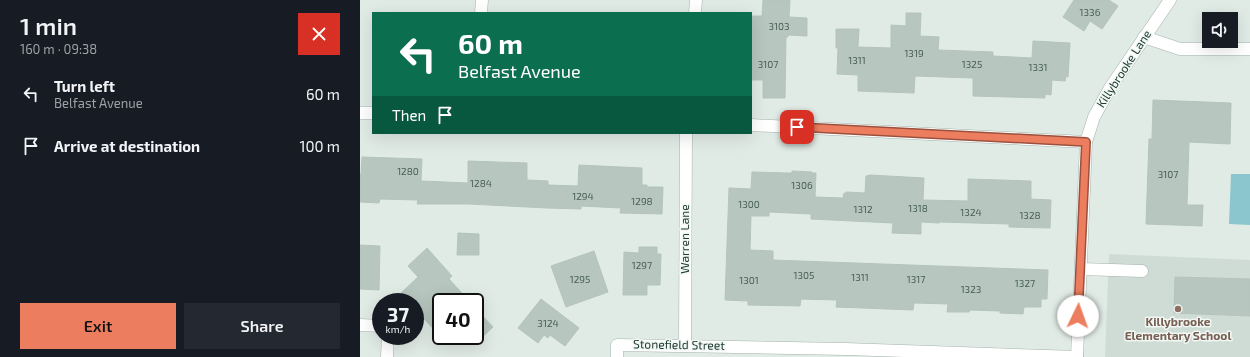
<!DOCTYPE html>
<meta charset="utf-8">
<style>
body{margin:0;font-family:"Exo 2",sans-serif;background:#242831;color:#f1f3f6;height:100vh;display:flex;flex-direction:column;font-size:15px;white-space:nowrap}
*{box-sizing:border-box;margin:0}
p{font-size:13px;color:#9ea1a6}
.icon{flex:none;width:22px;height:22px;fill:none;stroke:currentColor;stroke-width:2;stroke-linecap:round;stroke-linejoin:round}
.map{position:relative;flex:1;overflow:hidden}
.sheet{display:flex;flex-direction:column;background:#171b24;width:360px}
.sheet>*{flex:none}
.top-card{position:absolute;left:12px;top:12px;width:380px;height:122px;border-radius:0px;box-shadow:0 4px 16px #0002;background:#0b6e4f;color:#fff;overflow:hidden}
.fabs{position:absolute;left:842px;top:12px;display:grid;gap:8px}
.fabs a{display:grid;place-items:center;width:36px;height:36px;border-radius:0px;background:#171b24;box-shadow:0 4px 16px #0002;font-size:20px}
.speed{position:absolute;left:12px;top:293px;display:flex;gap:8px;font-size:20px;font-weight:700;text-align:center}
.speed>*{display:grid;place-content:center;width:52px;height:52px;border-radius:50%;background:#171b24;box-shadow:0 4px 16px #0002;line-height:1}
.speed small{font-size:10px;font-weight:400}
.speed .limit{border:2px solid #111;border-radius:6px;background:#fff;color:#111}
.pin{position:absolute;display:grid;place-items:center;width:34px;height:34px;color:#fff;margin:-17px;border-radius:8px;box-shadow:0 2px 6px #0006}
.me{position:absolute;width:44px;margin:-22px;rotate:3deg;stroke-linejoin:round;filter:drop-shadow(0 0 3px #0008)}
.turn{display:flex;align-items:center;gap:14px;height:84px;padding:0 20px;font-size:18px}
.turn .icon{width:52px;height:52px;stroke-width:2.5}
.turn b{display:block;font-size:28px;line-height:34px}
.then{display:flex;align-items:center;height:38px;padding:0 20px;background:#0003;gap:8px;font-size:15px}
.round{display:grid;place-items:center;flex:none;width:42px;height:42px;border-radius:0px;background:#242831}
.headline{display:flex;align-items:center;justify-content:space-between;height:68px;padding:0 20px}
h1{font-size:24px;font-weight:600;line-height:30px}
.cta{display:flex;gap:8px;margin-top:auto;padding:8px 20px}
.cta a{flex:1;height:46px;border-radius:0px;background:#ec7d5e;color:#111;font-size:16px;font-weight:600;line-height:46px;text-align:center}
.cta a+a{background:#242831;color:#f1f3f6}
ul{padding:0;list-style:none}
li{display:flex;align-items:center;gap:12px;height:52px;padding:0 20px}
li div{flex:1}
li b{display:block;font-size:15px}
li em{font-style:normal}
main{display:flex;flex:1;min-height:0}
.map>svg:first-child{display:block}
.built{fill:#cfdbd5}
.water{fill:#8bc6ce}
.building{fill:#b7c6bf;stroke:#b4c4bd}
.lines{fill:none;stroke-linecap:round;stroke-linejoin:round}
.minor-casing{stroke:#a4b3ad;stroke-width:13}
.minor{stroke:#fff;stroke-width:12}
.route-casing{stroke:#99513d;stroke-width:10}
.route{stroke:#ec7d5e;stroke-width:7}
.education-dot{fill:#8d6e63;stroke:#f1f8f4;stroke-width:1.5}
.labels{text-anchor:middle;stroke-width:3;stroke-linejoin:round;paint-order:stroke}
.number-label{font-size:10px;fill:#475e57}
.street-label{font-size:12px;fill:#223b34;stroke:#f1f8f4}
.education-label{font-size:12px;font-weight:bold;fill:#785e54;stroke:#f1f8f4}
</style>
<main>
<section class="sheet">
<div class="headline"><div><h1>1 min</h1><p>160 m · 09:38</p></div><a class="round" style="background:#d93025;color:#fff"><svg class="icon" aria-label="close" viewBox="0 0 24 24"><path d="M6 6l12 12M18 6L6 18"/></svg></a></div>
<ul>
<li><svg class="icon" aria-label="left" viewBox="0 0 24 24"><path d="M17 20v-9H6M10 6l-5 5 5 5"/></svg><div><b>Turn left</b><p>Belfast Avenue</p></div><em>60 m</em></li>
<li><svg class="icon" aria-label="arrive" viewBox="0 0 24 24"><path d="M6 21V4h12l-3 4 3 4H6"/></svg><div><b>Arrive at destination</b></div><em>100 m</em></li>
</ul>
<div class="cta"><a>Exit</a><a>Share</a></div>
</section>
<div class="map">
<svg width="890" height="357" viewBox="0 0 890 357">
<rect width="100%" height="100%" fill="#e1ebe6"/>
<!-- built -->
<polygon class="built" points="749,254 890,260 890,357 745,357"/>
<!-- water -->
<polygon class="water" points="871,174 890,174 890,225 869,224"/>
<!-- building -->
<g class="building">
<polygon points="403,0 430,0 429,17 447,18 447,36 428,35 428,37 426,37 425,98 403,98 403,80 391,80 391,16 402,16"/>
<polygon points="714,0 749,0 758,6 742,29 730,21 724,31 703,17"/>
<polygon points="546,13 561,13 560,36 579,37 578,50 633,52 633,56 672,58 673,41 710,43 708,77 706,76 705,81 692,80 691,95 685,94 685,98 613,96 613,78 555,76 554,93 498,91 498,75 477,74 478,48 476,48 476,29 499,29 498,47 531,48 531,25 546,26"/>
<polygon points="793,100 871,103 870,144 829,142 827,205 843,205 842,226 786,224 789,139 792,139"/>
<polygon points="2,157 62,159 61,181 108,183 108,161 167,163 167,180 188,181 188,185 218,186 219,165 282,168 282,185 287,185 287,187 303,187 302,214 260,213 261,208 221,206 221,209 187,208 109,204 57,204 58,200 20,199 19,203 0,202 0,174 1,174"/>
<polygon points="432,171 452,172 452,173 456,173 455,197 483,198 484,193 486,194 486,192 505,193 506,176 510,175 564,178 563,200 608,201 608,179 671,181 671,199 691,200 690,228 649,227 649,224 580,222 579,223 561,222 561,234 532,233 533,223 451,219 451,214 409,212 409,216 391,216 390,250 413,251 413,260 688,270 687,299 681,299 681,307 664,307 663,314 640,313 640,311 610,310 609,312 587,312 588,304 554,303 553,310 476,307 477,300 441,299 440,306 388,305 388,301 365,300 369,188 391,189 392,172 428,173 432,173"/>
<polygon points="98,233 119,234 119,255 97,255"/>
<polygon points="0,245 20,246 19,290 0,289"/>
<polygon points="279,247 297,247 297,254 301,254 300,285 287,285 287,295 263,295 264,252 279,253"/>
<polygon points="67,248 92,276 89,279 110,302 81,302 81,337 55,309 55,302 47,302 40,294 58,277 48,266"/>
<polygon points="234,251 248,292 206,307 191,266"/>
<polygon points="815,277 890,279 890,316 814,313"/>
<polygon points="181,299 219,328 205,346 190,335 188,338 184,335 178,343 158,328"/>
<polygon points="115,308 133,327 115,344"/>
</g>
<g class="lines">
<!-- minor casing -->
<g class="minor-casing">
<g id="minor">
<polyline points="121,13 122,0"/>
<polyline points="335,13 336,0"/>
<polyline points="784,37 820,49 890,49"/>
<polyline points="0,113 13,113"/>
<polyline points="391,125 726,142"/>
<polyline points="721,269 782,271"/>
<polyline points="0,325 21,326"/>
<polyline points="325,345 326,133"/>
<polyline points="27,357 28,336"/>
<polyline points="257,357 257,345 486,349 717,357"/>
<polyline points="717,357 726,142 734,117 750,88 810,0"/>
</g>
</g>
<!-- minor -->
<use href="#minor" class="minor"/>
</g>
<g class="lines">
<!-- route casing -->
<g class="route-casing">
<polyline id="route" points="437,127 726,142 718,316"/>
</g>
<!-- route -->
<use href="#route" class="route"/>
</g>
<!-- markers -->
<circle class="education-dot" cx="818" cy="309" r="4"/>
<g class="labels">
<!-- number labels -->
<g class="number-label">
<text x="730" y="16">1336</text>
<text x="419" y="30">3103</text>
<text x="554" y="57">1319</text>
<text x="497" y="64">1311</text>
<text x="408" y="68">3107</text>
<text x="612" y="68">1325</text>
<text x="678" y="71">1331</text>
<text x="48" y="175">1280</text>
<text x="808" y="178">3107</text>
<text x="121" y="187">1284</text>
<text x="442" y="189">1306</text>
<text x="223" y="200">1294</text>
<text x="282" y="205">1298</text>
<text x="389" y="208">1300</text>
<text x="558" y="212">1318</text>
<text x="503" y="213">1312</text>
<text x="611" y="216">1324</text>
<text x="670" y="219">1328</text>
<text x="282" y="269">1297</text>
<text x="444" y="279">1305</text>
<text x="500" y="281">1311</text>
<text x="220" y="283">1295</text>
<text x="556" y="283">1317</text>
<text x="389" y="284">1301</text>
<text x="665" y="287">1327</text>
<text x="611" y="293">1323</text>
<text x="188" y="327">3124</text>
</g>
<!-- street labels -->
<g class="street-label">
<text transform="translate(764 69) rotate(-57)" y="4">Killybrooke Lane</text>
<text transform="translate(325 239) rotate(-90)" y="4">Warren Lane</text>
<text transform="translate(319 345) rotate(1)" y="4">Stonefield Street</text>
</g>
<!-- education labels -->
<g class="education-label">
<text x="818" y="326">Killybrooke<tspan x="818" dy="14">Elementary School</tspan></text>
</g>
</g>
</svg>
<div class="fabs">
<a><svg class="icon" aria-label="sound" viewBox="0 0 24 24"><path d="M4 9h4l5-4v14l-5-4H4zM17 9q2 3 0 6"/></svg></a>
</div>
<div class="speed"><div>37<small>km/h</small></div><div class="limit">40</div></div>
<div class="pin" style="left:437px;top:127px;background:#d93025"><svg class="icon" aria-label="arrive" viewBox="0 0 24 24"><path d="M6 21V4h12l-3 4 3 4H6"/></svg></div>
<svg class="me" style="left:718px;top:316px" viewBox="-20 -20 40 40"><circle r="19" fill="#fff"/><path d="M0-13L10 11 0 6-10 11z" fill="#ec7d5e"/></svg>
<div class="top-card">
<div class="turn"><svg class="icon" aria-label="left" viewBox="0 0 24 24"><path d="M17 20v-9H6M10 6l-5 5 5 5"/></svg><div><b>60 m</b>Belfast Avenue</div></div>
<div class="then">Then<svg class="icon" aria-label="arrive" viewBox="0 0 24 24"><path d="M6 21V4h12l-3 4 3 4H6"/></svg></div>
</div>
</div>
</main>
